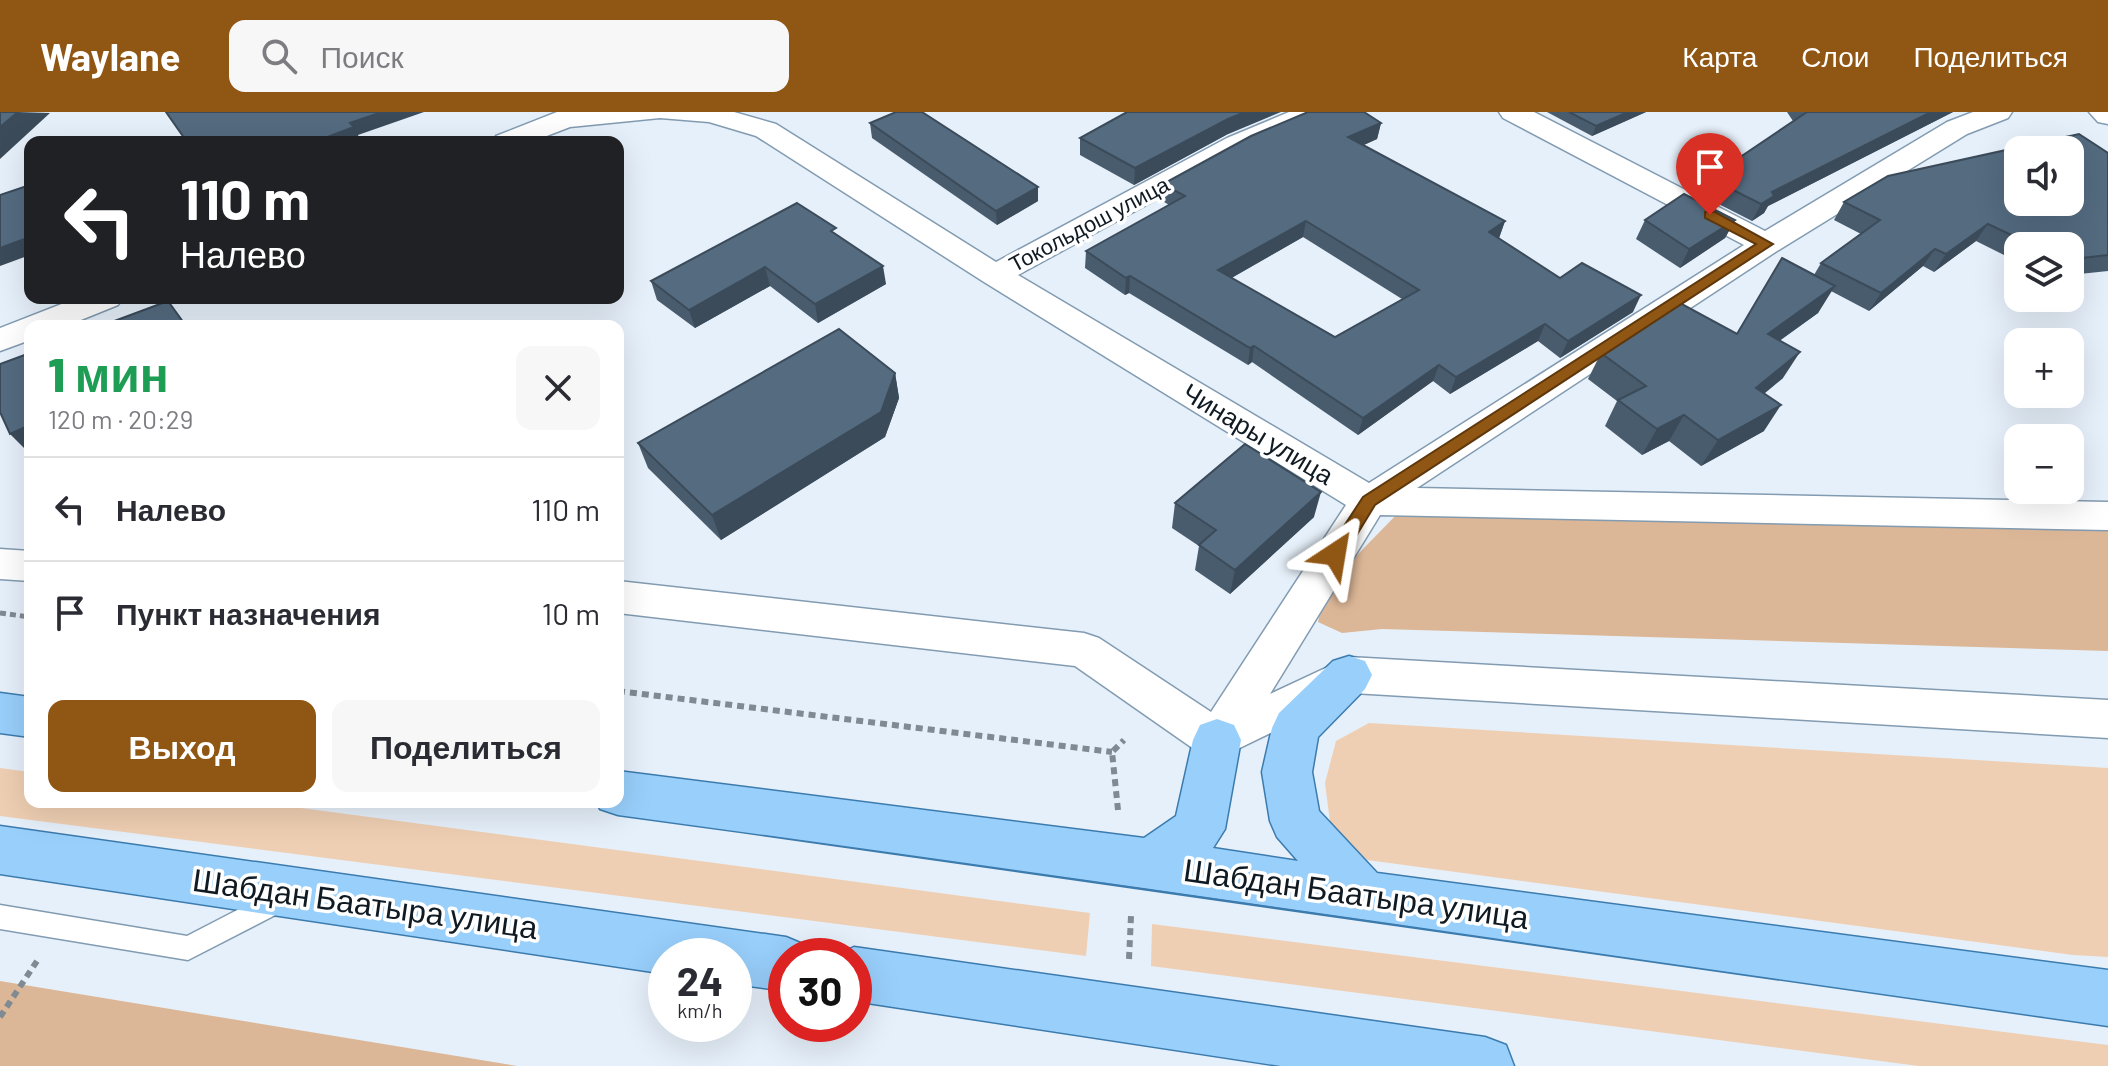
<!DOCTYPE html>
<html lang="ru">
<meta charset="utf-8">
<style>
body{margin:0;font-family:Barlow,sans-serif;background:#f7f7f7;color:#2b2b33;height:100vh;display:flex;flex-direction:column;font-size:30px;white-space:nowrap}
*{box-sizing:border-box;margin:0}
p{font-size:26px;color:#7c7c81}
.icon{flex:none;width:44px;height:44px;fill:none;stroke:currentColor;stroke-width:2;stroke-linecap:round;stroke-linejoin:round}
.map{position:relative;flex:1;overflow:hidden}
.side{position:absolute;left:24px;top:208px;width:600px;height:488px;display:flex;flex-direction:column;background:#fff;border-radius:16px;box-shadow:0 8px 32px #0002}
.side>*{flex:none}
.guide{position:absolute;left:24px;top:24px;width:600px;height:168px;border-radius:16px;box-shadow:0 8px 32px #0002;background:#202124;color:#fff;overflow:hidden}
.buttons{position:absolute;left:2004px;top:24px;display:grid;gap:16px}
.buttons a{display:grid;place-items:center;width:80px;height:80px;border-radius:16px;background:#fff;box-shadow:0 8px 32px #0002;font-size:40px}
.speed{position:absolute;left:648px;top:826px;display:flex;gap:16px;font-size:40px;font-weight:700;text-align:center}
.speed>*{display:grid;place-content:center;width:104px;height:104px;border-radius:50%;background:#fff;box-shadow:0 8px 32px #0002;line-height:1}
.speed small{font-size:20px;font-weight:400}
.speed .limit{border:12px solid #d22;background:#fff;color:#111}
.pin{position:absolute;display:grid;place-items:center;width:68px;height:68px;color:#fff;margin:-82px -34px;border-radius:50% 50% 50% 0;rotate:-45deg;box-shadow:0 0 8px #0007}
.pin .icon{rotate:45deg}
.me{position:absolute;width:88px;margin:-44px;rotate:33deg;stroke-linejoin:round;filter:drop-shadow(0 0 6px #0008)}
.turn{display:flex;align-items:center;gap:28px;height:168px;padding:0 24px;font-size:36px}
.turn .icon{width:104px;height:104px;stroke-width:2.5}
.turn b{display:block;font-size:56px;line-height:68px}
.round{display:grid;place-items:center;flex:none;width:84px;height:84px;border-radius:16px;background:#f7f7f7}
.head{display:flex;align-items:center;justify-content:space-between;height:136px;padding:0 24px}
h1{font-size:48px;font-weight:800;line-height:60px;color:#1e9e55}
.action{display:flex;gap:16px;margin-top:auto;padding:16px 24px}
.action a{flex:1;height:92px;border-radius:16px;background:#905613;color:#fff;font-size:32px;font-weight:800;line-height:92px;text-align:center}
.action a+a{background:#f7f7f7;color:#2b2b33}
ul{padding:0;list-style:none}
li{display:flex;align-items:center;gap:24px;height:104px;padding:0 24px;border-top:2px solid #e1e1e2}
li div{flex:1}
li b{display:block;font-size:30px}
li em{font-style:normal}
header{display:flex;align-items:center;gap:48px;box-sizing:border-box;height:112px;padding:0 40px;background:#905613;color:#fff}
header strong{font-size:38px}
nav{display:flex;gap:44px;margin-inline-start:auto;font-size:28px}
.search{width:560px;height:72px;background:#f7f7f7;display:flex;align-items:center;gap:20px;box-sizing:border-box;padding:0 28px;border-radius:16px;color:#7c7c81;font-size:30px}
.map>svg:first-child{display:block}
.green{fill:#efcfb3}
.forest{fill:#dcb797}
.lines{fill:none;stroke-linecap:round;stroke-linejoin:round}
.lane-casing{stroke:#829bb1;stroke-width:3}
.street-casing{stroke:#829bb1;stroke-width:3}
.primary-casing{stroke:#3c7bad;stroke-width:3}
.path-far1{stroke:#808a93;stroke-width:5;stroke-dasharray:6 4;stroke-linecap:butt}
.path{stroke:#808a93;stroke-width:6;stroke-dasharray:7 5;stroke-linecap:butt}
.lane{fill:#fff;fill-rule:evenodd}
.street{fill:#fff;fill-rule:evenodd}
.primary{fill:#98cffb;fill-rule:evenodd}
.wall{fill:#485c6e;fill-rule:evenodd}
.shaded-wall{fill:#3b4b5a}
.building{fill:#546b80;stroke:#3b4b5a;stroke-width:2;fill-rule:evenodd}
.route{fill:#905613;stroke:#5e380c;stroke-width:2}
.labels{text-anchor:middle;stroke-width:7;stroke-linejoin:round;paint-order:stroke}
.far-street-label{font-size:22px;fill:#101a22;stroke:#fff}
.street-label{font-size:26px;fill:#101a22;stroke:#fff}
.near-street-label{font-size:32px;fill:#101a22;stroke:#fff}
</style>
<header>
<strong>Waylane</strong>
<div class="search"><svg class="icon" aria-label="search" viewBox="0 0 24 24"><circle cx="10" cy="10" r="6"/><path d="M15 15l6 6"/></svg>Поиск</div>
<nav><a>Карта</a><a>Слои</a><a>Поделиться</a></nav>
</header>
<div class="map">
<svg width="2108" height="954" viewBox="0 0 2108 954">
<rect width="100%" height="100%" fill="#e6f0fa"/>
<!-- green -->
<g class="green">
<polygon points="1369,611 2108,656 2108,845 2073,843 1367,748 1330,710 1325,671 1336,629"/>
<polygon points="0,656 30,660 30,690 256,690 1090,801 1086,844 0,704"/>
<polygon points="1152,812 2108,933 2108,954 1919,954 1151,854"/>
</g>
<!-- forest -->
<g class="forest">
<polygon points="1402,397 2108,413 2108,539 1382,517 1342,521 1318,510 1325,476"/>
<polygon points="0,869 517,954 0,954"/>
</g>
<g class="lines">
<!-- lane casing -->
<g class="lane-casing">
<polygon id="lane" points="278,777 287,781 290,789 287,797 188,848 0,817 0,793 187,824"/>
</g>
<!-- street casing -->
<g class="street-casing">
<g id="street">
<polygon points="557,0 734,0 776,12 996,150 1227,26 1289,0 1326,0 1322,6 1247,38 1018,163 1369,371 1744,133 1503,6 1499,0 1534,0 1765,119 1947,10 1973,0 2012,0 2008,6 1967,22 1777,139 1417,376 2108,390 2108,418 1380,403 1270,582 1349,545 2108,588 2108,626 1353,581 1217,647 1201,642 1075,554 618,501 618,469 1084,521 1099,526 1211,600 1346,393 984,170 756,24 709,10 660,6 570,15 531,30 492,30 496,24"/>
<polygon points="2089,0 2108,0 2108,12 2098,10"/>
<polygon points="77,186 123,186 118,193 66,214 30,214 30,228 0,239 0,216"/>
<polygon points="0,437 30,439 30,469 0,467"/>
</g>
</g>
<!-- primary casing -->
<g class="primary-casing">
<g id="primary">
<path d="M1349,544L1365,549L1372,563L1365,577L1318,625L1312,660L1319,699L1377,761L2108,858V914C1611,844 1115,770 618,703L600,697L597,690H618V659L1144,726L1176,704L1193,628L1200,613L1217,607L1234,613L1241,628L1225,717L1213,736L1298,749L1277,725L1270,709L1262,660L1272,616L1279,601L1333,549Z"/>
<polygon points="0,581 30,585 30,625 0,621"/>
<polygon points="0,714 786,825 805,833 810,844 786,844 786,879 734,872 734,844 666,844 666,862 0,762"/>
<polygon points="854,835 1485,925 1506,933 1514,954 1281,954 854,889 854,844 834,844"/>
</g>
</g>
<!-- path-far1 -->
<polyline class="path-far1" points="0,501 30,505"/>
<!-- path -->
<g class="path">
<polyline points="618,579 1112,640"/>
<polyline points="1118,698 1112,640 1124,628"/>
<polyline points="1129,847 1131,804"/>
<polyline points="0,905 37,849"/>
</g>
<!-- lane -->
<use href="#lane" class="lane"/>
<!-- street -->
<use href="#street" class="street"/>
<!-- primary -->
<use href="#primary" class="primary"/>
</g>
<!-- wall -->
<g class="wall">
<polygon points="1547,0 1646,0 1592,24"/>
<polygon points="1787,0 1953,0 1768,94 1764,101 1752,109 1701,83 1709,66 1793,9"/>
<polygon points="870,11 1038,89 997,113 872,26"/>
<path d="M1381,11L1377,27L1364,33L1505,109L1499,126L1560,166L1633,200L1560,246L1538,229L1450,282L1433,269L1358,323L1252,250L1248,253L1129,181L1125,183L1085,156L1086,139L1169,93L1161,88L1163,72ZM1303,125L1402,187L1335,225L1231,166Z"/>
<polygon points="1226,23 1134,73 1080,43 1080,26"/>
<polygon points="2108,41 2108,159 2070,163 2070,134 2018,134 2018,150 1976,129 1934,160 1923,154 1869,199 1831,179 1818,201 1780,228 1783,266 1764,281 1764,319 1701,354 1669,329 1642,343 1605,314 1617,289 1588,267 1601,241 1737,222 1814,163 1821,151 1861,122 1834,108 1844,90"/>
<polygon points="1645,108 1735,108 1725,126 1680,156 1636,127"/>
<polygon points="837,123 886,172 818,211 770,174 695,216 657,188 651,169"/>
<polygon points="895,261 899,286 885,325 721,428 648,356 638,331"/>
<polygon points="1175,391 1314,405 1230,482 1195,458 1199,434 1172,416"/>
</g>
<!-- shaded-wall -->
<g class="shaded-wall">
<polygon points="18,0 50,1 0,47 0,15"/>
<polygon points="382,0 424,0 358,23 360,28 354,30 314,30 350,11"/>
<polygon points="1245,0 1281,0 1226,23 1134,73 1135,56 1228,7"/>
<polygon points="1628,0 1646,0 1592,24 1596,14"/>
<polygon points="1931,0 1953,0 1768,94 1764,101 1752,109 1761,92 1772,80"/>
<polygon points="1381,11 1377,27 1345,41 1348,25"/>
<polygon points="1038,75 1038,89 997,113 996,99"/>
<polygon points="1735,108 1725,126 1680,156 1689,137"/>
<polygon points="1306,109 1303,125 1216,175 1218,158"/>
<polygon points="1505,109 1499,126 1489,120"/>
<polygon points="1988,112 1976,129 1934,160 1946,142"/>
<polygon points="30,125 30,143 0,154 0,136"/>
<polygon points="1935,137 1923,154 1869,199 1881,181"/>
<polygon points="883,154 886,172 818,211 815,192"/>
<polygon points="765,155 770,174 695,216 689,198"/>
<polygon points="1130,164 1129,181 1125,183 1126,166"/>
<polygon points="1835,174 1818,201 1752,249 1768,222"/>
<polygon points="1641,183 1633,200 1560,246 1568,229"/>
<polygon points="1545,212 1538,229 1450,282 1456,265"/>
<polygon points="1254,234 1252,250 1248,253 1250,236"/>
<polygon points="1800,240 1783,266 1740,302 1756,276"/>
<polygon points="1439,253 1433,269 1358,323 1363,306"/>
<polygon points="895,261 899,286 885,325 721,428 712,403"/>
<polygon points="1781,293 1764,319 1701,354 1718,328"/>
<polygon points="1684,303 1669,329 1642,343 1657,317"/>
<polygon points="30,313 30,342 10,322"/>
<polygon points="1321,380 1314,405 1230,482 1235,458"/>
</g>
<!-- building -->
<g class="building">
<polygon points="0,0 18,0 0,15"/>
<polygon points="166,0 382,0 350,11 354,15 314,30 187,30"/>
<polygon points="896,0 922,0 1038,75 996,99 870,11"/>
<polygon points="1127,0 1245,0 1228,7 1135,56 1080,26"/>
<path d="M1308,0H1364L1381,11L1348,25L1505,109L1489,120L1560,166L1582,151L1641,183L1568,229L1545,212L1456,265L1439,253L1363,306L1254,234L1250,236L1130,164L1126,166L1086,139L1185,84L1163,72L1251,24ZM1306,109L1419,178L1335,225L1218,158Z"/>
<polygon points="1569,0 1628,0 1596,14"/>
<polygon points="1807,0 1931,0 1772,80 1774,84 1761,92 1709,66"/>
<path d="M2079,22L2108,41V143L2082,146L2070,142V134H2047L2038,131L2035,134L1988,112L1946,142L1935,137L1881,181L1821,151L1880,108L1844,90L1888,64ZM2018,38H2070V90H2018Z"/>
<polygon points="30,73 30,125 0,136 0,83"/>
<polygon points="1684,82 1735,108 1689,137 1645,108"/>
<polygon points="797,91 836,116 831,119 883,154 815,192 765,155 689,198 651,169"/>
<polygon points="1782,146 1835,174 1768,222 1800,240 1756,276 1781,293 1718,328 1684,303 1657,317 1618,288 1646,274 1601,241 1678,190 1737,222"/>
<polygon points="168,189 186,214 101,214"/>
<polygon points="839,217 895,261 881,300 712,403 638,331"/>
<polygon points="30,241 30,313 10,322 0,300 0,252"/>
<polygon points="1245,332 1321,380 1235,458 1199,433 1216,418 1175,391"/>
</g>
<!-- route -->
<polygon class="route" points="1705,100 1715,100 1773,132 1375,393 1342,447 1329,447 1327,442 1329,437 1363,385 1756,132 1705,106"/>
<g class="labels">
<!-- far-street labels -->
<g class="far-street-label">
<text transform="translate(1089 112) rotate(-28)" y="8">Токольдош улица</text>
</g>
<!-- street labels -->
<g class="street-label">
<text transform="translate(1258 322) rotate(31)" y="9">Чинары улица</text>
</g>
<!-- near-street labels -->
<g class="near-street-label">
<text transform="translate(1356 782) rotate(8)" y="11">Шабдан Баатыра улица</text>
<text transform="translate(365 792) rotate(8)" y="11">Шабдан Баатыра улица</text>
</g>
</g>
</svg>
<div class="buttons">
<a><svg class="icon" aria-label="sound" viewBox="0 0 24 24"><path d="M4 9h4l5-4v14l-5-4H4zM17 9q2 3 0 6"/></svg></a>
<a><svg class="icon" aria-label="layers" viewBox="0 0 24 24"><path d="M12 4l9 5-9 5-9-5zM3 14l9 5 9-5"/></svg></a>
<a>+</a>
<a>−</a>
</div>
<div class="speed"><div>24<small>km/h</small></div><div class="limit">30</div></div>
<div class="pin" style="left:1710px;top:103px;background:#d93025"><svg class="icon" aria-label="arrive" viewBox="0 0 24 24"><path d="M6 21V4h12l-3 4 3 4H6"/></svg></div>
<svg class="me" style="left:1335px;top:442px" viewBox="-20 -20 40 40"><path d="M0-17L14 15 0 8-14 15z" fill="#905613" stroke="#fff" stroke-width="4"/></svg>
<div class="guide">
<div class="turn"><svg class="icon" aria-label="left" viewBox="0 0 24 24"><path d="M17 20v-9H6M10 6l-5 5 5 5"/></svg><div><b>110 m</b>Налево</div></div>
</div>
<section class="side">
<div class="head"><div><h1>1 мин</h1><p>120 m · 20:29</p></div><a class="round"><svg class="icon" aria-label="close" viewBox="0 0 24 24"><path d="M6 6l12 12M18 6L6 18"/></svg></a></div>
<ul>
<li><svg class="icon" aria-label="left" viewBox="0 0 24 24"><path d="M17 20v-9H6M10 6l-5 5 5 5"/></svg><div><b>Налево</b></div><em>110 m</em></li>
<li><svg class="icon" aria-label="arrive" viewBox="0 0 24 24"><path d="M6 21V4h12l-3 4 3 4H6"/></svg><div><b>Пункт назначения</b></div><em>10 m</em></li>
</ul>
<div class="action"><a>Выход</a><a>Поделиться</a></div>
</section>
</div>
